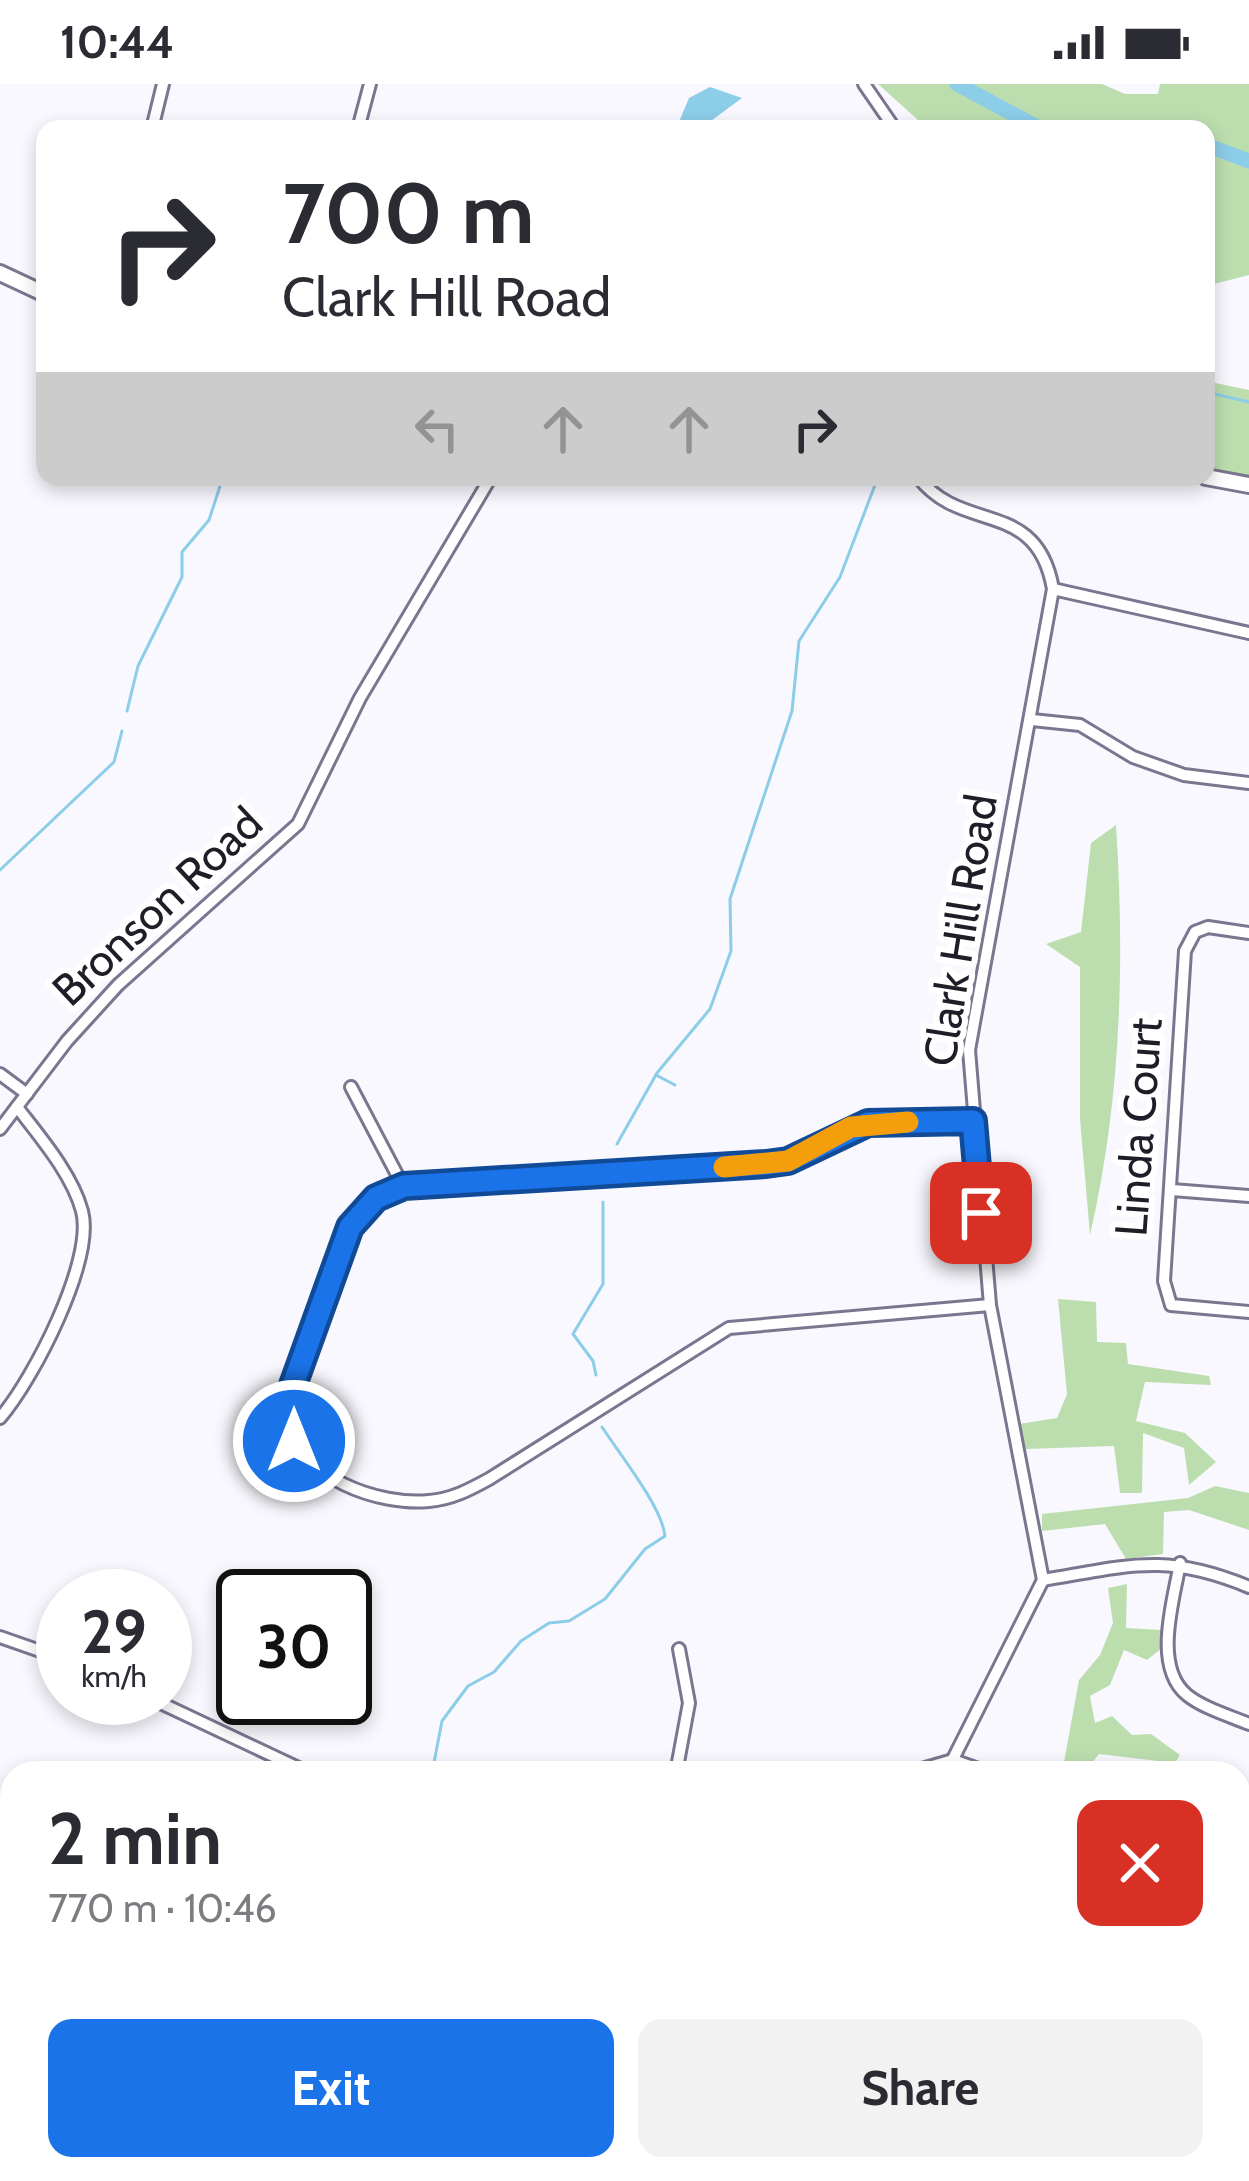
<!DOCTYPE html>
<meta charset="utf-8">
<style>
body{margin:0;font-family:Cabin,sans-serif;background:#f2f2f3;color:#2b2b33;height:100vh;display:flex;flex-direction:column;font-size:45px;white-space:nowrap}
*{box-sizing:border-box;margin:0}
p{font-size:39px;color:#7c7c81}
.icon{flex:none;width:66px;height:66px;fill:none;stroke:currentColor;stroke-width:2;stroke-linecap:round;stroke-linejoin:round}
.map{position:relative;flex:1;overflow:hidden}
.details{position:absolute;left:0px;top:1677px;width:1251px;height:420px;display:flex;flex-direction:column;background:#fff;border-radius:36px 36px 0 0;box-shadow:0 6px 18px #0003}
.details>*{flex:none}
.hud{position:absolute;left:36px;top:36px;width:1179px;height:366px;border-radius:24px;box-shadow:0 6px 18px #0003;background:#fff;color:#2b2b33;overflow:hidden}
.speed{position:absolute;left:36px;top:1485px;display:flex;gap:24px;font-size:60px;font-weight:700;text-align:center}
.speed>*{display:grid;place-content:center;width:156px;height:156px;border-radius:50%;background:#fff;box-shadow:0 6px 18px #0003;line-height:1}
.speed small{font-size:30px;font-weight:400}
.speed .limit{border:6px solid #111;border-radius:18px;background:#fff;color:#111}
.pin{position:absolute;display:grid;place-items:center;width:102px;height:102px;color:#fff;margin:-51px;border-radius:24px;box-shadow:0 6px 18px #0006}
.me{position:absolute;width:132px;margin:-66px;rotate:0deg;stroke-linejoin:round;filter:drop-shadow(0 0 9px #0008)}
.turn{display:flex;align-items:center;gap:42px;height:252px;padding:0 48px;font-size:54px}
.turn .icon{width:156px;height:156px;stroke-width:2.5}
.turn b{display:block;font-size:84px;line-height:102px}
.lanes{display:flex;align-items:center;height:114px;padding:0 48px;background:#0003;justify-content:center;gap:60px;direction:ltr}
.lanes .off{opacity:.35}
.round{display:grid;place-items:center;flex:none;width:126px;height:126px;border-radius:24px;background:#f2f2f3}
.overview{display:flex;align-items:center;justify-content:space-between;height:204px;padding:0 48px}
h1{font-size:72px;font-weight:800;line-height:90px}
.cta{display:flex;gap:24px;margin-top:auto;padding:24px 48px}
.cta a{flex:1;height:138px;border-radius:24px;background:#1a73e8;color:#fff;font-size:48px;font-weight:800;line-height:138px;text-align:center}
.cta a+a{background:#f2f2f3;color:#2b2b33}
.status{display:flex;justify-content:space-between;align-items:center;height:84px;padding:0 60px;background:#fff;direction:ltr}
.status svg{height:33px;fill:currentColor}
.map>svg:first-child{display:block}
.green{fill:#bcdeaf}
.water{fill:#8ccde7}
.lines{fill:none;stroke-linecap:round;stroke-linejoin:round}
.stream{stroke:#8ccde7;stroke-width:3}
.river{stroke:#8ccde7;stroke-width:15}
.minor-casing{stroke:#7b768f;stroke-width:16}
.major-casing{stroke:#7b768f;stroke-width:20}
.minor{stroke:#fff;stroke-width:10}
.major{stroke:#fff;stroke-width:14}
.route-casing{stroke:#114b97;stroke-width:30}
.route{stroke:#1a73e8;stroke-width:21}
.slow{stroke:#f59e0b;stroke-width:21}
.labels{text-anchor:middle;stroke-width:12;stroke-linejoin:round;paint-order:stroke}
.street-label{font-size:45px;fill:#1f1d27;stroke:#fff}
</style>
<div class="status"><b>10:44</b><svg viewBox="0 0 49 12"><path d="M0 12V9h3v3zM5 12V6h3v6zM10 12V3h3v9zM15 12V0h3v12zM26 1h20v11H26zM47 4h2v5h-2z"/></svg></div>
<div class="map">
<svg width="1249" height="2097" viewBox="0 0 1249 2097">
<rect width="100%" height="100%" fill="#f9f8fe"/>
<!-- green -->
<g class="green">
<polygon points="878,0 1102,0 1125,10 1158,10 1160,0 1249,0 1249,191 1206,202 1206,45 928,45"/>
<polygon points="1206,297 1249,306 1249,396 1206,387"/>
<path d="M1116,741C1125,879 1121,1017 1090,1151L1080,1035V883L1046,860L1081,848L1091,759Z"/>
<polygon points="1058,1215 1096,1218 1097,1258 1126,1259 1128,1280 1209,1292 1211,1301 1145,1298 1136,1337 1185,1349 1216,1378 1189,1401 1184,1364 1143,1349 1142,1409 1120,1409 1114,1362 1026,1365 1019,1340 1057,1334 1067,1310"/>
<polygon points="1215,1402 1249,1409 1249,1446 1189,1426 1164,1428 1163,1470 1126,1475 1105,1440 1042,1447 1042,1430 1188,1414"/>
<polygon points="1127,1500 1126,1544 1161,1546 1162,1564 1147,1576 1124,1566 1110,1601 1090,1612 1095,1639 1112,1632 1132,1651 1151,1650 1180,1671 1175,1679 1099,1670 1084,1689 1062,1689 1079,1596 1100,1571 1113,1539 1108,1504"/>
<polygon points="1239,1911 1249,1914 1249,2097 1205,2097 1178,2085 1239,2085"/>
<polygon points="777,2085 1135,2085 1163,2097 772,2097"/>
</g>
<!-- water -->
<polygon class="water" points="710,3 742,14 700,45 676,45 689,14"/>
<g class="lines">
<!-- stream -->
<g class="stream">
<polyline points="1206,308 1249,318"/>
<polyline points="127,627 138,582 182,493 182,468 209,436 223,393"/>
<polyline points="0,786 114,678 122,647"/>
<polyline points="656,991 675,1001"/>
<polyline points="617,1060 657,989 710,925 731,867 730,815 792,627 799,557 840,493 878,393"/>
<polyline points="596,1291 593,1277 573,1250 603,1200 603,1118"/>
<path d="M432,1689L442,1637L468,1602L494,1588L521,1557L549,1539L569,1537L605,1515L645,1465L665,1452C662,1423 621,1372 602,1343"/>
<polyline points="0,2044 12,2034"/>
</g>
<!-- river -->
<g class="river">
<polyline points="957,0 1041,45"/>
<polyline points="1142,45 1145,45"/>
<polyline points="1206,61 1249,77"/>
</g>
<!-- minor casing -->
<g class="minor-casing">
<g id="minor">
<polyline points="864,0 895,45"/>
<polyline points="152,45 163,0"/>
<polyline points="358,45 370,0"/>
<path d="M918,393C962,451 1037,413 1053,505L969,966L990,1221L1043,1496L946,1689"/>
<polyline points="1053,505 1249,549"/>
<polyline points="1032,636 1080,641 1133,673 1184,691 1249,699"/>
<polyline points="1249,849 1208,843 1195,848 1185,867 1164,1197 1171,1221 1249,1228"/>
<polyline points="0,990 27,1010"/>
<polyline points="351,1003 403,1102"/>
<path d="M973,1037L868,1039L788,1077L767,1080L403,1102C385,1110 371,1116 358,1132C340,1155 285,1311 290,1338C298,1394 380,1422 429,1417C452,1415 469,1406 489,1395L729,1244L990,1221"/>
<polyline points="0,1045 67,957 118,901 298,740 360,614 491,393"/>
<polyline points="1172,1106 1249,1112"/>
<path d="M0,1334C33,1296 95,1176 82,1127C72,1090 40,1053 17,1023"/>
<path d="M1180,1479C1174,1515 1152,1582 1187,1611C1203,1624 1230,1632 1249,1640"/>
<path d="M1043,1496C1128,1482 1165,1468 1249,1503"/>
<polyline points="0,1553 63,1575"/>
<polyline points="150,1614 309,1689"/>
<polyline points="953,1676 990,1689"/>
<polyline points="676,1689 689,1619 679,1565"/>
<polyline points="908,1689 953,1676"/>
<polyline points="1239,1783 1249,1787"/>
<polyline points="698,2097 703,2085"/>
</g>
</g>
<!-- major casing -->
<g class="major-casing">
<g id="major">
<polyline points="0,189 45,210"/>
<polyline points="1206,393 1249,401"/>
</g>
</g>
<!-- minor -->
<use href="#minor" class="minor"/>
<!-- major -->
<use href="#major" class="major"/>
</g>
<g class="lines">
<!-- route casing -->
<g class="route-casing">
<polyline id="route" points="294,1357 288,1334 293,1301 350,1143 376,1114 404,1102 766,1080 788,1077 868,1039 973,1037 981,1129"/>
</g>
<!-- route -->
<use href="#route" class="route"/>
<!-- slow -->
<polyline class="slow" points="724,1083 788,1077 851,1043 908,1038"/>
</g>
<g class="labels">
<!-- street labels -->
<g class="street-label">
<text transform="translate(157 822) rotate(-43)" y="16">Bronson Road</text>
<text transform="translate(960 846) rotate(-81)" y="16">Clark Hill Road</text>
<text transform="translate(1138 1043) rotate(-86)" y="16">Linda Court</text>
</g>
</g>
</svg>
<div class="speed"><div>29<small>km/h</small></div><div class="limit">30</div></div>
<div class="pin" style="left:981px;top:1129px;background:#d93025"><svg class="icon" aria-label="arrive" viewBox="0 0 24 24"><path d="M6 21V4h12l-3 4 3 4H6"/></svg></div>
<svg class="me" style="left:294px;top:1357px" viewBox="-20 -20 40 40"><circle r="17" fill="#1a73e8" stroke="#fff" stroke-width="3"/><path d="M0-11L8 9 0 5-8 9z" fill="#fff"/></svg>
<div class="hud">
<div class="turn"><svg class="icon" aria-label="right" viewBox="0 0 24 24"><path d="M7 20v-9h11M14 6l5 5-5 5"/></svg><div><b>700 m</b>Clark Hill Road</div></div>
<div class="lanes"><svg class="icon off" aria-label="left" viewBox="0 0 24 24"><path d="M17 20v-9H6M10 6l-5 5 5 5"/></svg><svg class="icon off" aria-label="ahead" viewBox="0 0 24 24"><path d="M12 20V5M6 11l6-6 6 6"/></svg><svg class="icon off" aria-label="ahead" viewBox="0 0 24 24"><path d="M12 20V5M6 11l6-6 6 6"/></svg><svg class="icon" aria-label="right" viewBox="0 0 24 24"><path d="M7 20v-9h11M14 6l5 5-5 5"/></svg></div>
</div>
<section class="details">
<div class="overview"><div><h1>2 min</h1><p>770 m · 10:46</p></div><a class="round" style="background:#d93025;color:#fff"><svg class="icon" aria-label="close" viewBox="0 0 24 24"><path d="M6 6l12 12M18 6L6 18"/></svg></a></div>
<div class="cta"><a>Exit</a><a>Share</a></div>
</section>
</div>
